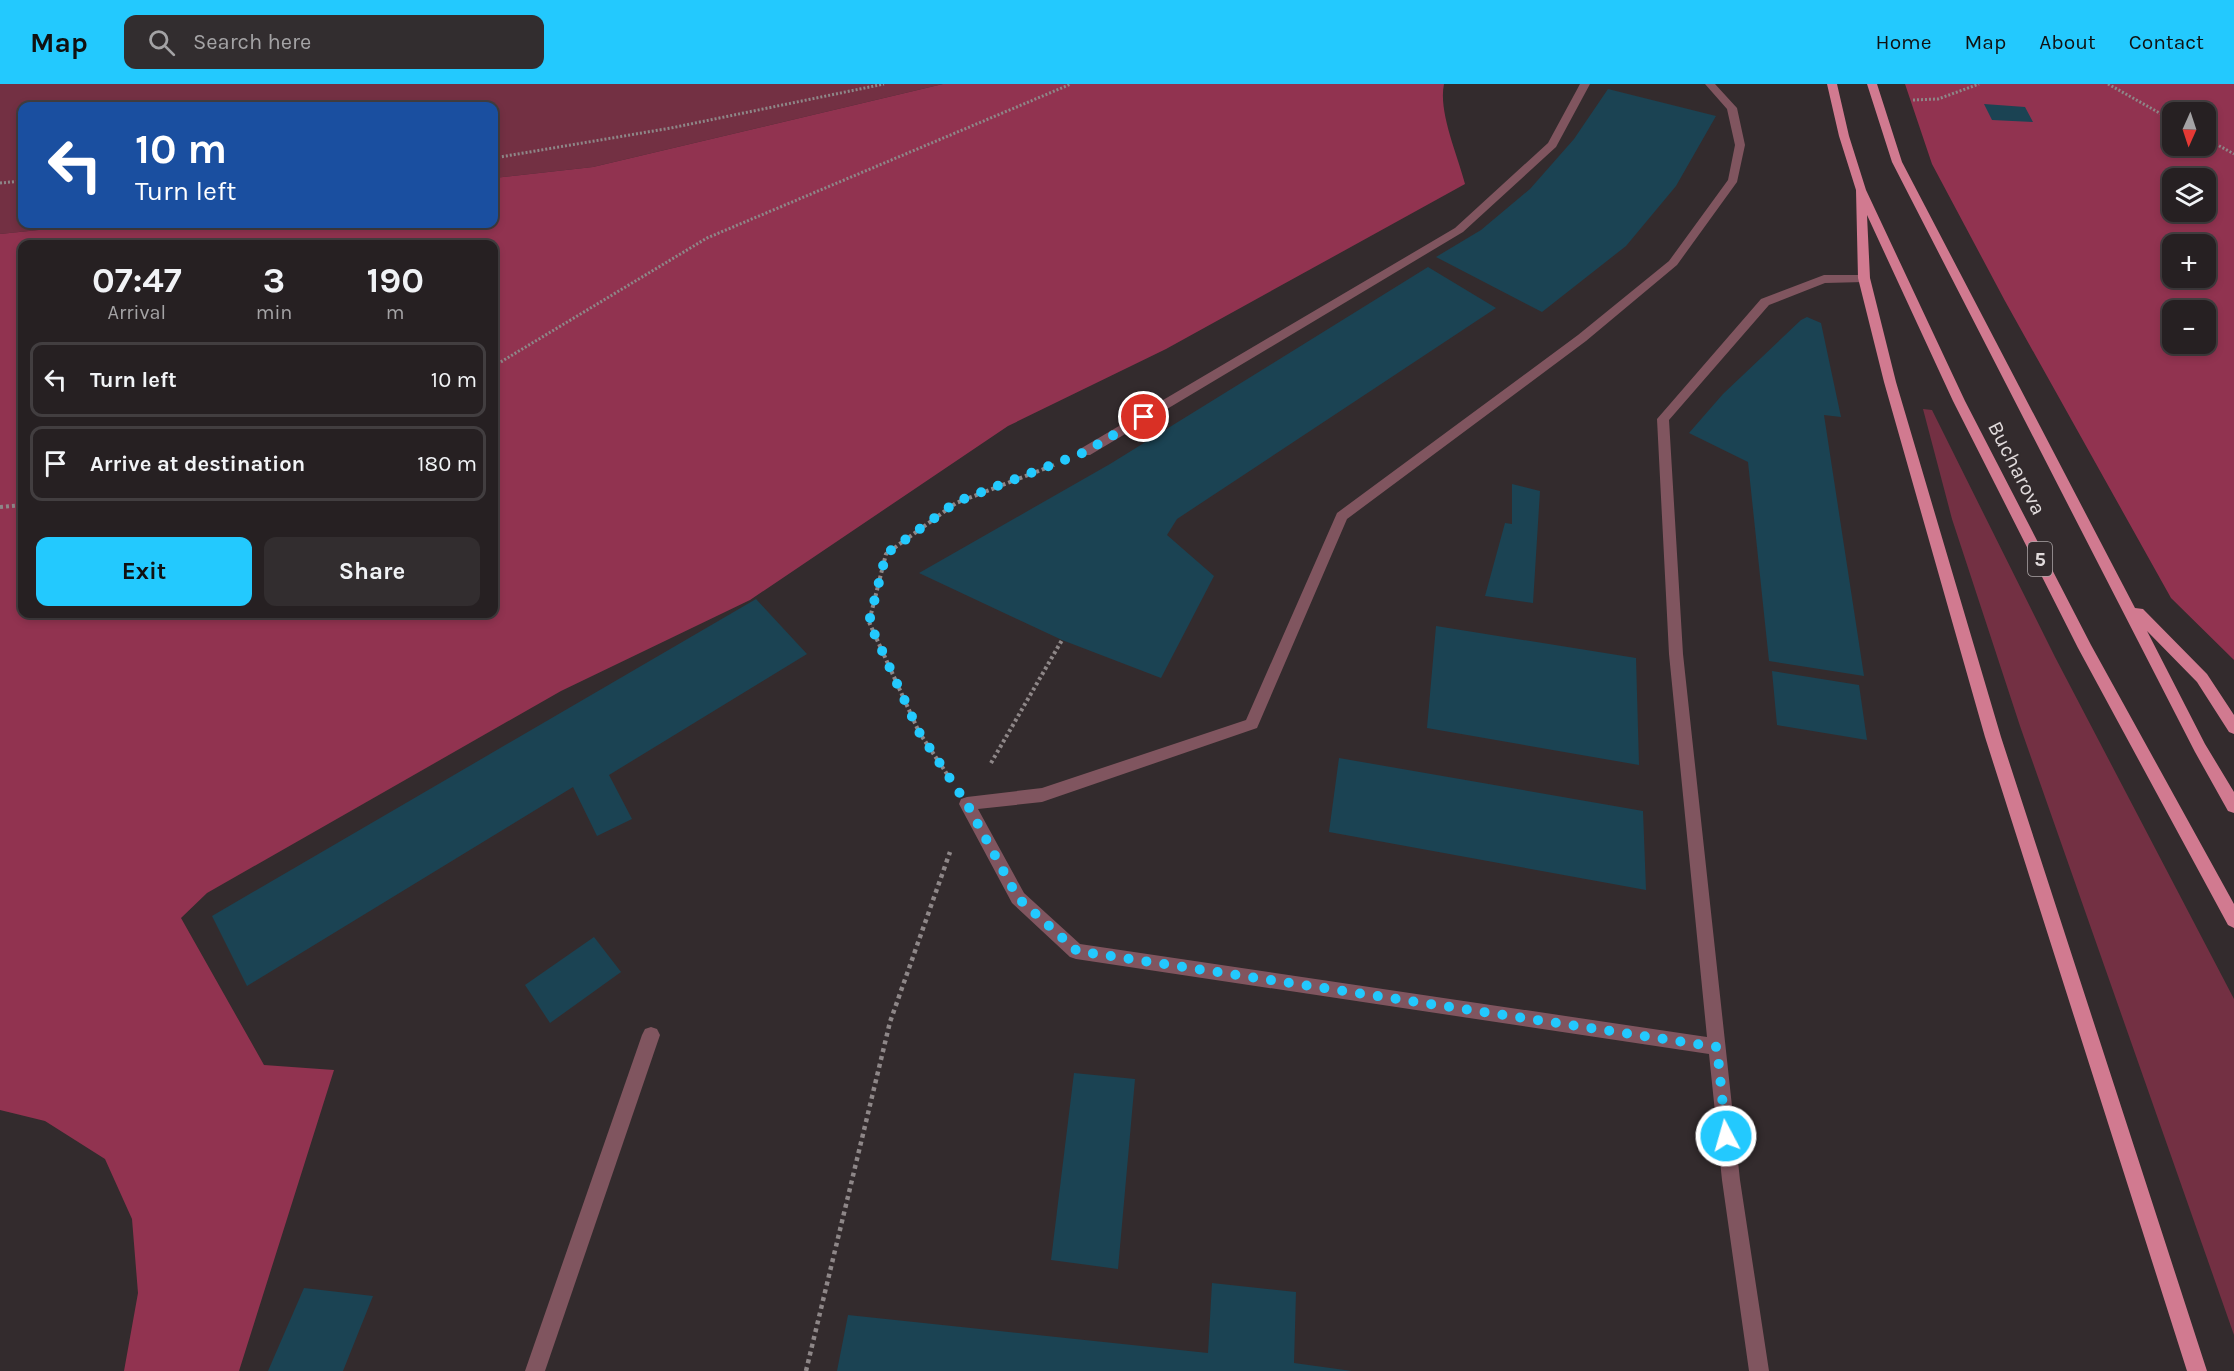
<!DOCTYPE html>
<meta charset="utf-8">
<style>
body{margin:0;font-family:Karla,sans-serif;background:#322d2f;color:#f1f3f6;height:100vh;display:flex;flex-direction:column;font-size:22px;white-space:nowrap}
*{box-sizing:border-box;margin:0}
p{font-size:20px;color:#a4a3a5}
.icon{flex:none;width:33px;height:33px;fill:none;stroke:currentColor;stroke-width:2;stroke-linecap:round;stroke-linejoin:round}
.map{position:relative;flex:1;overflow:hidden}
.side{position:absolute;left:18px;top:156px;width:480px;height:378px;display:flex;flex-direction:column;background:#262022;border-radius:12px;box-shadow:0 3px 9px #0003,0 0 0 2px #423e40}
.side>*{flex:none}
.banner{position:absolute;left:18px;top:18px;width:480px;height:126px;border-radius:12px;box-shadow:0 3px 9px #0003,0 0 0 2px #423e40;background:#1a4fa0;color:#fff;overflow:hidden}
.needle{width:39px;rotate:183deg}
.fabs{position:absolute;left:2162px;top:18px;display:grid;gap:12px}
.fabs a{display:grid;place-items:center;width:54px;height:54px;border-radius:12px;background:#262022;box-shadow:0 3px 9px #0003,0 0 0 2px #423e40;font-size:30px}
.pin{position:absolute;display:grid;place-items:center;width:51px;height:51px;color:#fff;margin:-26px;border:3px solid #fff;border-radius:50%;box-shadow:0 2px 6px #0007}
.me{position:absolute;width:66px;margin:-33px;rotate:354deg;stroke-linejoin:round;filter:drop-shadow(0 0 4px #0008)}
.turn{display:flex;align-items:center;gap:21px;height:126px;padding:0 18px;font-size:27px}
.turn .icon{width:78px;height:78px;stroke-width:2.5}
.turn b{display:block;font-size:42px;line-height:51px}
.eta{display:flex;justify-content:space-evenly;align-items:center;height:102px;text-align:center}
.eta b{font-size:36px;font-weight:700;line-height:42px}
.cta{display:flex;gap:12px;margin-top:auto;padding:12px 18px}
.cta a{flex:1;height:69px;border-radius:12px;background:#23c9fe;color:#111;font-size:24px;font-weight:700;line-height:69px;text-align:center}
.cta a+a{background:#322d2f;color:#f1f3f6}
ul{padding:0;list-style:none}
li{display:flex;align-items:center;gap:18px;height:75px;margin:0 12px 9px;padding:0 6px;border:3px solid #423e40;border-radius:12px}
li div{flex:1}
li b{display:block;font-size:22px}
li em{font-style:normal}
header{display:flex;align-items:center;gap:36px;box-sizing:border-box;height:84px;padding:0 30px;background:#23c9fe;color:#111}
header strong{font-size:28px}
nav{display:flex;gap:33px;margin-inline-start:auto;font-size:21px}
.search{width:420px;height:54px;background:#322d2f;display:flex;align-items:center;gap:15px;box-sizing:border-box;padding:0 21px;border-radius:12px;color:#a4a3a5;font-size:22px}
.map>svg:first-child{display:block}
.green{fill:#733043}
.forest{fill:#913350;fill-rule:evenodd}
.building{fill:#1b4353}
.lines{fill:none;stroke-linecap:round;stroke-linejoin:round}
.path-far2{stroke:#8e8788;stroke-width:3;stroke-dasharray:2 2;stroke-linecap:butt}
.path-far1{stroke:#8e8788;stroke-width:4;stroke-dasharray:3 3;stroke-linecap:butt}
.path{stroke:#8e8788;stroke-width:4.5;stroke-dasharray:4 4;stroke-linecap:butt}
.lane{fill:#80555f;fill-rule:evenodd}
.primary{fill:#d17a90;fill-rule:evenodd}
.route{stroke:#23c9fe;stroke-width:10;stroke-dasharray:0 18}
.labels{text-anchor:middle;stroke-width:4.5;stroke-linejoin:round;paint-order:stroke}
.shield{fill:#332b2d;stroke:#ada6a8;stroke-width:1.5}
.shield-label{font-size:20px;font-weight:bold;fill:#e1dbdc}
.street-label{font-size:21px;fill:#e1dbdc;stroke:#332b2d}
</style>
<header>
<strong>Map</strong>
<div class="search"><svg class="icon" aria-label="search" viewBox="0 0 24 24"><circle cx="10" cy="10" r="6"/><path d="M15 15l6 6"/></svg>Search here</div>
<nav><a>Home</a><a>Map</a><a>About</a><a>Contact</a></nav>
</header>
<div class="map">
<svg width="2234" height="1287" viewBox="0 0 2234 1287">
<rect width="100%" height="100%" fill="#332b2d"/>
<!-- green -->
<g class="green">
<polygon points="0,0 943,0 593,83 494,94 494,22 22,22 22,140 96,140 0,150"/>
<polygon points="1923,325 1932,326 2055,573 2234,915 2234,1251 2020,642 1952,435"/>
</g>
<!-- forest -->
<g class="forest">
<path d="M943,0H1444C1438,28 1458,72 1465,100L1166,265L1008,342L750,516L561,607L207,809L181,834L264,981L334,986L239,1287H124L138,1209L132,1135L105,1075L45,1037L0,1026V150L96,140H494V94L593,83ZM22,160H494V530H22Z"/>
<path d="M1905,0H2234V576L2171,514L2005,217L1932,80ZM2172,28H2205V62H2172ZM2172,94H2205V128H2172ZM2172,160H2205V194H2172ZM2172,226H2205V260H2172Z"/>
</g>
<!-- building -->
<g class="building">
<polygon points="1608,5 1716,32 1676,102 1626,162 1542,228 1436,173 1481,146 1530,105 1574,55"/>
<polygon points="1984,20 2025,23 2033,38 1992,36"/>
<polygon points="1428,183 1496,224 1177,435 1167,451 1214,492 1161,594 1062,556 919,489 1110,380"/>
<polygon points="1807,233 1821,239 1841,333 1824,331 1864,592 1769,577 1748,378 1689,349 1723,310 1801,236"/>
<polygon points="1512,400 1540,407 1533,519 1485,512 1505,439 1512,440"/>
<polygon points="756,515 807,570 609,691 632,735 597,752 573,703 247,902 212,832"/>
<polygon points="1436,542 1636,574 1639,681 1427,644"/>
<polygon points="1772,587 1859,601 1867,656 1777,641"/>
<polygon points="1339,674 1643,727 1646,806 1329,748"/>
<polygon points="594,853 621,888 550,939 525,901"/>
<polygon points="1074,989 1135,995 1118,1185 1051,1176"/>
<polygon points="1212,1199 1296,1208 1294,1279 1352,1287 837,1287 848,1231 1208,1269"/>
<polygon points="304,1204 373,1212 343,1287 268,1287"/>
</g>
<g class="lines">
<!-- path-far2 -->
<g class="path-far2">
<polyline points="2108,0 2172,36"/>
<polyline points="1913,16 1938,15 1979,0"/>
<polyline points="2205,54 2234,70"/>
<polyline points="494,74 671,44 884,0"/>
<polyline points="0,99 22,97"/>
<polyline points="494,282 707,154 1071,0"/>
</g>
<!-- path-far1 -->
<g class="path-far1">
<polyline points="0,423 22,421"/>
<polyline points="991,679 1062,556"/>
<polyline points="947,690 919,648 869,538 886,470 956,419 1054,381"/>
</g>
<!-- path -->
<polyline class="path" points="806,1287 890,938 950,768"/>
<!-- lane -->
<g class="lane">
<polygon points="1580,0 1590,0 1556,63 1463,148 1090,371 1080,371 1080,365 1455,144 1548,59"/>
<polygon points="1705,0 1715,0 1737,24 1745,61 1737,98 1677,181 1586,257 1347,435 1257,644 1042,718 978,725 1024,809 1080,860 1707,953 1669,570 1657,335 1761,215 1824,191 1868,191 1870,194 1864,198 1825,199 1769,221 1669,336 1683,570 1740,1096 1769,1287 1749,1287 1722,1096 1709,970 1076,875 1070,873 1012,819 959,720 961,715 967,713 1042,704 1246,636 1337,429 1578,251 1669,177 1728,96 1735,61 1727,25"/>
<polygon points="651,943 657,945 660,951 545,1287 525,1287 642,951 645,945"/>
</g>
<!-- primary -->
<g class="primary">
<polygon points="1827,0 1837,0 1849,52 1866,106 1965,317 2091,561 2234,820 2234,844 2228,841 2078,564 1953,317 1867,131 1870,194 1896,298 2001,653 2207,1287 2187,1287 1985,653 1884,298 1858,194 1856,106 1839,52"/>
<polygon points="1867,0 1877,0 1902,78 2135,524 2143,525 2207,590 2234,631 2234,650 2229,648 2197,598 2147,547 2205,660 2234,708 2234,729 2228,727 2195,668 1892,78"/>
</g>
</g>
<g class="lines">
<!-- route -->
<polyline class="route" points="1144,333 1085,368 956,418 886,470 869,538 919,648 967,720 1018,814 1077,867 1717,963 1726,1052"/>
</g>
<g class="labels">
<!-- shield labels -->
<rect class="shield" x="2028" y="458" width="24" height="34" rx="4.5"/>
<g class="shield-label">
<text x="2040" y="482">5</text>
</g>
<!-- street labels -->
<g class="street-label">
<text transform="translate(2017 384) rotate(63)" y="7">Bucharova</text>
</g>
</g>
</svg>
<div class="fabs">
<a><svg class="needle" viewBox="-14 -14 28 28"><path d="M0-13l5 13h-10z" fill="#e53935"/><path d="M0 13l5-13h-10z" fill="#a4a3a5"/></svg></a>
<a><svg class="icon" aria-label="layers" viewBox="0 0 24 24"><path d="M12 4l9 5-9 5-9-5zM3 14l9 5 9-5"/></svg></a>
<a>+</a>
<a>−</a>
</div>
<div class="pin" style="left:1144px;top:333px;background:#d93025"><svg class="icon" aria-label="arrive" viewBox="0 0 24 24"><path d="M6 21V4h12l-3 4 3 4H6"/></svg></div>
<svg class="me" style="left:1726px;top:1052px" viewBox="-20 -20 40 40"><circle r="17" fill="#23c9fe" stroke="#fff" stroke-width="3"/><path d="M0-11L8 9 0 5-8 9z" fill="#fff"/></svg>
<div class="banner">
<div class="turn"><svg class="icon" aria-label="left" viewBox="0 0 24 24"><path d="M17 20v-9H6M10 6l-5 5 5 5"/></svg><div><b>10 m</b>Turn left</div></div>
</div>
<section class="side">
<div class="eta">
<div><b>07:47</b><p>Arrival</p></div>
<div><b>3</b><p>min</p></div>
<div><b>190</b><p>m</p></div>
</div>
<ul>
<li><svg class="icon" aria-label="left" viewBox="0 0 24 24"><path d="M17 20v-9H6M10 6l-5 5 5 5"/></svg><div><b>Turn left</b></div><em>10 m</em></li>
<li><svg class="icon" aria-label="arrive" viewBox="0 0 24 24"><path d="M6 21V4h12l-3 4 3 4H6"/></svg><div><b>Arrive at destination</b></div><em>180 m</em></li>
</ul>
<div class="cta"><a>Exit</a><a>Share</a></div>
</section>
</div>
